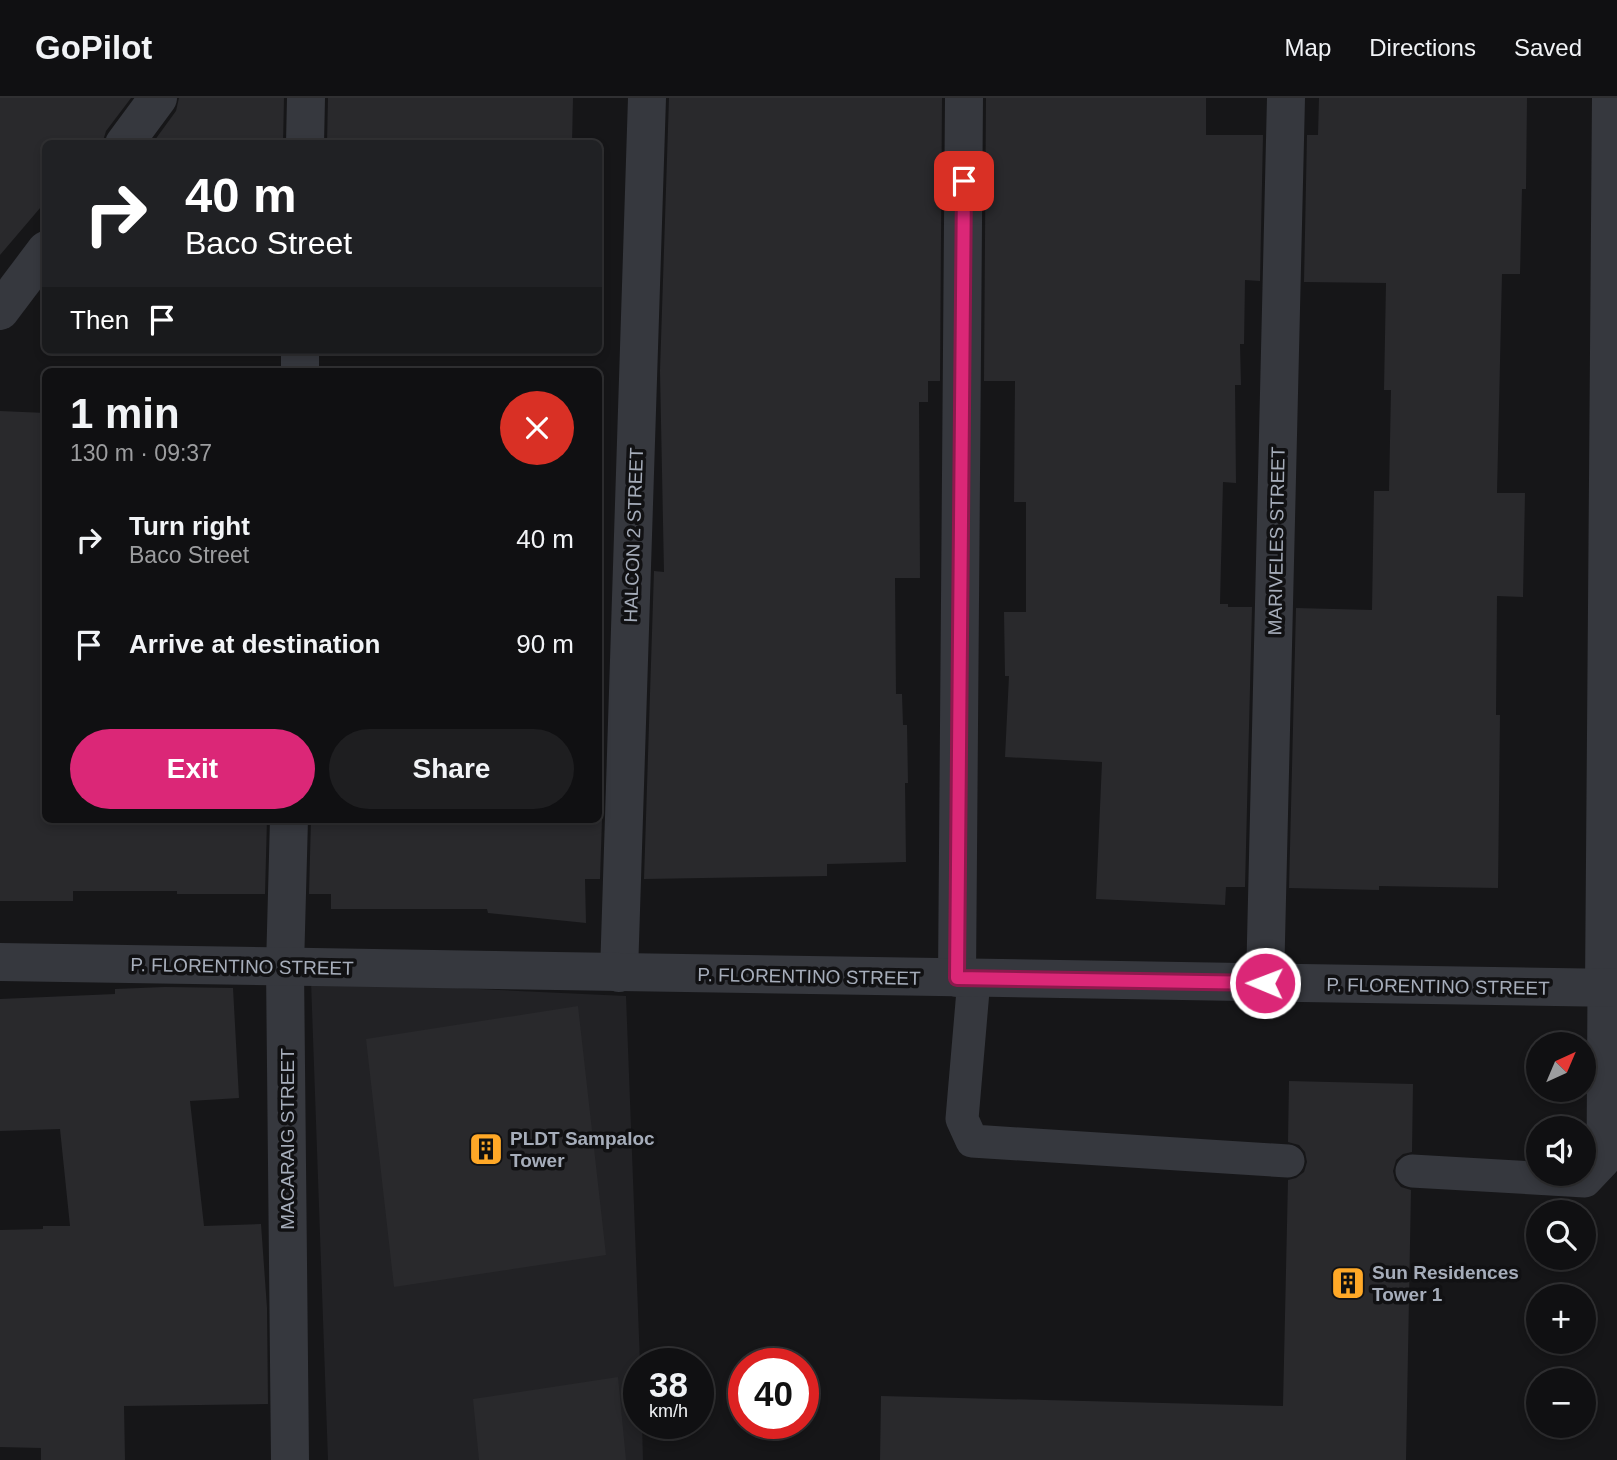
<!DOCTYPE html>
<meta charset="utf-8">
<style>
body{margin:0;font-family:Helvetica,sans-serif;background:#1e1e20;color:#f1f3f6;height:100vh;display:flex;flex-direction:column;font-size:26px;white-space:nowrap}
*{box-sizing:border-box;margin:0}
p{font-size:23px;color:#9c9d9f}
.icon{flex:none;width:38px;height:38px;fill:none;stroke:currentColor;stroke-width:2;stroke-linecap:round;stroke-linejoin:round}
.map{position:relative;flex:1;overflow:hidden}
.drawer{position:absolute;left:42px;top:270px;width:560px;height:455px;display:flex;flex-direction:column;background:#101012;border-radius:10px;box-shadow:0 4px 10px #0003,0 0 0 2px #303032}
.drawer>*{flex:none}
.banner{position:absolute;left:42px;top:42px;width:560px;height:214px;border-radius:10px;box-shadow:0 4px 10px #0003,0 0 0 2px #303032;background:#202124;color:#fff;overflow:hidden}
.needle{width:46px;rotate:44deg}
.controls{position:absolute;left:1526px;top:934px;display:grid;gap:14px}
.controls a{display:grid;place-items:center;width:70px;height:70px;border-radius:50%;background:#101012;box-shadow:0 4px 10px #0003,0 0 0 2px #303032;font-size:35px}
.speed{position:absolute;left:623px;top:1250px;display:flex;gap:14px;font-size:35px;font-weight:700;text-align:center}
.speed>*{display:grid;place-content:center;width:91px;height:91px;border-radius:50%;background:#101012;box-shadow:0 4px 10px #0003,0 0 0 2px #303032;line-height:1}
.speed small{font-size:18px;font-weight:400}
.speed .limit{border:10px solid #d22;background:#fff;color:#111}
.pin{position:absolute;display:grid;place-items:center;width:60px;height:60px;color:#fff;margin:-30px;border-radius:14px;box-shadow:0 4px 10px #0006}
.me{position:absolute;width:77px;margin:-38px;rotate:271deg;stroke-linejoin:round;filter:drop-shadow(0 0 5px #0008)}
.turn{display:flex;align-items:center;gap:24px;height:147px;padding:0 28px;font-size:32px}
.turn .icon{width:91px;height:91px;stroke-width:2.5}
.turn b{display:block;font-size:49px;line-height:60px}
.then{display:flex;align-items:center;height:66px;padding:0 28px;background:#0003;gap:14px;font-size:26px}
.round{display:grid;place-items:center;flex:none;width:74px;height:74px;border-radius:37px;background:#1e1e20}
.summary{display:flex;align-items:center;justify-content:space-between;height:119px;padding:0 28px}
h1{font-size:42px;font-weight:700;line-height:52px}
.cta{display:flex;gap:14px;margin-top:auto;padding:14px 28px}
.cta a{flex:1;height:80px;border-radius:42px;background:#db2777;color:#fff;font-size:28px;font-weight:700;line-height:80px;text-align:center}
.cta a+a{background:#1e1e20;color:#f1f3f6}
ul{padding:0;list-style:none}
li{display:flex;align-items:center;gap:21px;height:105px;padding:0 28px}
li div{flex:1}
li b{display:block;font-size:26px}
li em{font-style:normal}
header{display:flex;align-items:center;gap:42px;box-sizing:border-box;height:98px;padding:0 35px;background:#101012;border-bottom:2px solid #303032}
header strong{font-size:33px}
nav{display:flex;gap:38px;margin-inline-start:auto;font-size:24px}
.map>svg:first-child{display:block}
.built{fill:#222225}
.building{fill:#29292c}
.lines{fill:none;stroke-linecap:round;stroke-linejoin:round}
.service{stroke:#36383e;stroke-width:33}
.minor{stroke:#36383e;stroke-width:38}
.tertiary{stroke:#36383e;stroke-width:38}
.route-casing{stroke:#8e194d;stroke-width:18}
.route{stroke:#db2777;stroke-width:12}
.labels{text-anchor:middle;stroke-width:7;stroke-linejoin:round;paint-order:stroke}
.street-label{font-size:19px;fill:#a6adba;stroke:#111113}
.poi-label{font-size:19px;font-weight:bold;fill:#a6adba;stroke:#111113;text-anchor:start}
</style>
<header>
<strong>GoPilot</strong>
<nav><a>Map</a><a>Directions</a><a>Saved</a></nav>
</header>
<div class="map">
<svg width="1617" height="1362" viewBox="0 0 1617 1362">
<rect width="100%" height="100%" fill="#161618"/>
<!-- built -->
<polygon class="built" points="311,883 626,898 640,1265 639,1325 642,1325 643,1362 328,1362"/>
<!-- building -->
<g class="building">
<polygon points="0,0 131,0 106,33 102,46 46,46 46,103 0,157"/>
<polygon points="179,0 284,0 283,46 152,46 176,13"/>
<polygon points="328,0 573,0 572,46 327,46"/>
<polygon points="669,0 942,0 940,283 928,283 928,304 919,304 920,480 895,480 896,596 902,596 903,627 907,627 908,685 905,685 906,764 827,766 827,778 644,781 654,473 664,474 660,273"/>
<polygon points="986,0 1206,0 1206,37 1263,37 1260,183 1245,182 1244,246 1240,246 1241,287 1235,287 1236,385 1223,384 1220,506 1228,506 1228,509 1252,509 1245,789 1226,789 1225,807 1096,801 1102,664 1005,659 1009,578 1005,578 1004,514 1026,514 1026,404 1014,404 1015,283 984,283"/>
<polygon points="1319,0 1527,0 1526,91 1522,91 1520,176 1502,176 1497,395 1525,395 1523,499 1497,498 1496,617 1500,617 1498,790 1379,788 1379,792 1289,790 1296,510 1372,512 1374,393 1389,393 1391,292 1384,292 1386,185 1304,184 1307,37 1318,37"/>
<polygon points="0,313 46,315 46,721 267,721 265,796 177,796 177,793 73,793 73,803 0,803"/>
<polygon points="311,721 602,721 600,781 585,781 586,825 488,815 487,811 331,811 331,796 309,796"/>
<polygon points="165,889 233,890 239,1000 190,1003 204,1128 261,1126 267,1210 268,1306 124,1308 125,1362 41,1362 41,1350 0,1349 0,1132 43,1131 43,1128 70,1128 60,1031 0,1033 0,901 115,896 115,891"/>
<polygon points="578,908 606,1157 394,1189 366,941"/>
<polygon points="1289,983 1413,986 1412,1054 1403,1056 1396,1062 1393,1073 1395,1082 1401,1089 1411,1092 1406,1362 880,1362 881,1298 1283,1308 1288,1082 1296,1080 1304,1074 1307,1064 1305,1054 1299,1047 1288,1044"/>
<polygon points="618,1279 626,1362 479,1362 473,1301"/>
</g>
<g class="lines">
<!-- service -->
<g class="service">
<polyline points="974,881 962,1021 972,1043 1288,1063"/>
<polyline points="1412,1073 1585,1083 1603,1064 1604,890"/>
</g>
<!-- minor -->
<g class="minor">
<polyline points="124,46 158,0"/>
<polyline points="305,46 306,0"/>
<polyline points="0,213 46,152"/>
<polyline points="300,273 300,252"/>
<polyline points="289,721 285,869 290,1362"/>
<polyline points="619,875 647,0"/>
<polyline points="957,880 964,0"/>
<polyline points="1265,885 1286,0"/>
<polyline points="1604,890 1611,0"/>
</g>
<!-- tertiary -->
<polyline class="tertiary" points="0,864 1617,890"/>
</g>
<g class="lines">
<!-- route casing -->
<g class="route-casing">
<polyline id="route" points="964,83 957,880 1265,885"/>
</g>
<!-- route -->
<use href="#route" class="route"/>
</g>
<!-- icons -->
<defs>
<g id="building-square" transform="scale(1.75)"><rect x="-9" y="-9" width="18" height="18" rx="4" fill="#ffa827" stroke="#111113"/><path d="M-4-6H4V6H1V3H-1V6H-4ZM-2.5-4.3h1.7v1.8h-1.7ZM.8-4.3h1.7v1.8H.8ZM-2.5-1h1.7V.8h-1.7ZM.8-1h1.7V.8H.8Z" fill="#111"/></g>
</defs>
<g fill-rule="evenodd">
<use href="#building-square" x="486" y="1051"/>
<use href="#building-square" x="1348" y="1185"/>
</g>
<g class="labels">
<!-- street labels -->
<g class="street-label">
<text transform="translate(633 437) rotate(-88)" y="7">HALCON 2 STREET</text>
<text transform="translate(1276 443) rotate(-89)" y="7">MARIVELES STREET</text>
<text transform="translate(242 868) rotate(1)" y="7">P. FLORENTINO STREET</text>
<text transform="translate(809 878) rotate(1)" y="7">P. FLORENTINO STREET</text>
<text transform="translate(1438 888) rotate(1)" y="7">P. FLORENTINO STREET</text>
<text transform="translate(287 1041) rotate(-90)" y="7">MACARAIG STREET</text>
</g>
<!-- poi labels -->
<g class="poi-label">
<text x="510" y="1047">PLDT Sampaloc<tspan x="510" dy="22">Tower</tspan></text>
<text x="1372" y="1181">Sun Residences<tspan x="1372" dy="22">Tower 1</tspan></text>
</g>
</g>
</svg>
<div class="controls">
<a><svg class="needle" viewBox="-14 -14 28 28"><path d="M0-13l5 13h-10z" fill="#e53935"/><path d="M0 13l5-13h-10z" fill="#9c9d9f"/></svg></a>
<a><svg class="icon" aria-label="sound" viewBox="0 0 24 24"><path d="M4 9h4l5-4v14l-5-4H4zM17 9q2 3 0 6"/></svg></a>
<a><svg class="icon" aria-label="search" viewBox="0 0 24 24"><circle cx="10" cy="10" r="6"/><path d="M15 15l6 6"/></svg></a>
<a>+</a>
<a>−</a>
</div>
<div class="speed"><div>38<small>km/h</small></div><div class="limit">40</div></div>
<div class="pin" style="left:964px;top:83px;background:#d93025"><svg class="icon" aria-label="arrive" viewBox="0 0 24 24"><path d="M6 21V4h12l-3 4 3 4H6"/></svg></div>
<svg class="me" style="left:1265px;top:885px" viewBox="-20 -20 40 40"><circle r="17" fill="#db2777" stroke="#fff" stroke-width="3"/><path d="M0-11L8 9 0 5-8 9z" fill="#fff"/></svg>
<div class="banner">
<div class="turn"><svg class="icon" aria-label="right" viewBox="0 0 24 24"><path d="M7 20v-9h11M14 6l5 5-5 5"/></svg><div><b>40 m</b>Baco Street</div></div>
<div class="then">Then<svg class="icon" aria-label="arrive" viewBox="0 0 24 24"><path d="M6 21V4h12l-3 4 3 4H6"/></svg></div>
</div>
<section class="drawer">
<div class="summary"><div><h1>1 min</h1><p>130 m · 09:37</p></div><a class="round" style="background:#d93025;color:#fff"><svg class="icon" aria-label="close" viewBox="0 0 24 24"><path d="M6 6l12 12M18 6L6 18"/></svg></a></div>
<ul>
<li><svg class="icon" aria-label="right" viewBox="0 0 24 24"><path d="M7 20v-9h11M14 6l5 5-5 5"/></svg><div><b>Turn right</b><p>Baco Street</p></div><em>40 m</em></li>
<li><svg class="icon" aria-label="arrive" viewBox="0 0 24 24"><path d="M6 21V4h12l-3 4 3 4H6"/></svg><div><b>Arrive at destination</b></div><em>90 m</em></li>
</ul>
<div class="cta"><a>Exit</a><a>Share</a></div>
</section>
</div>
